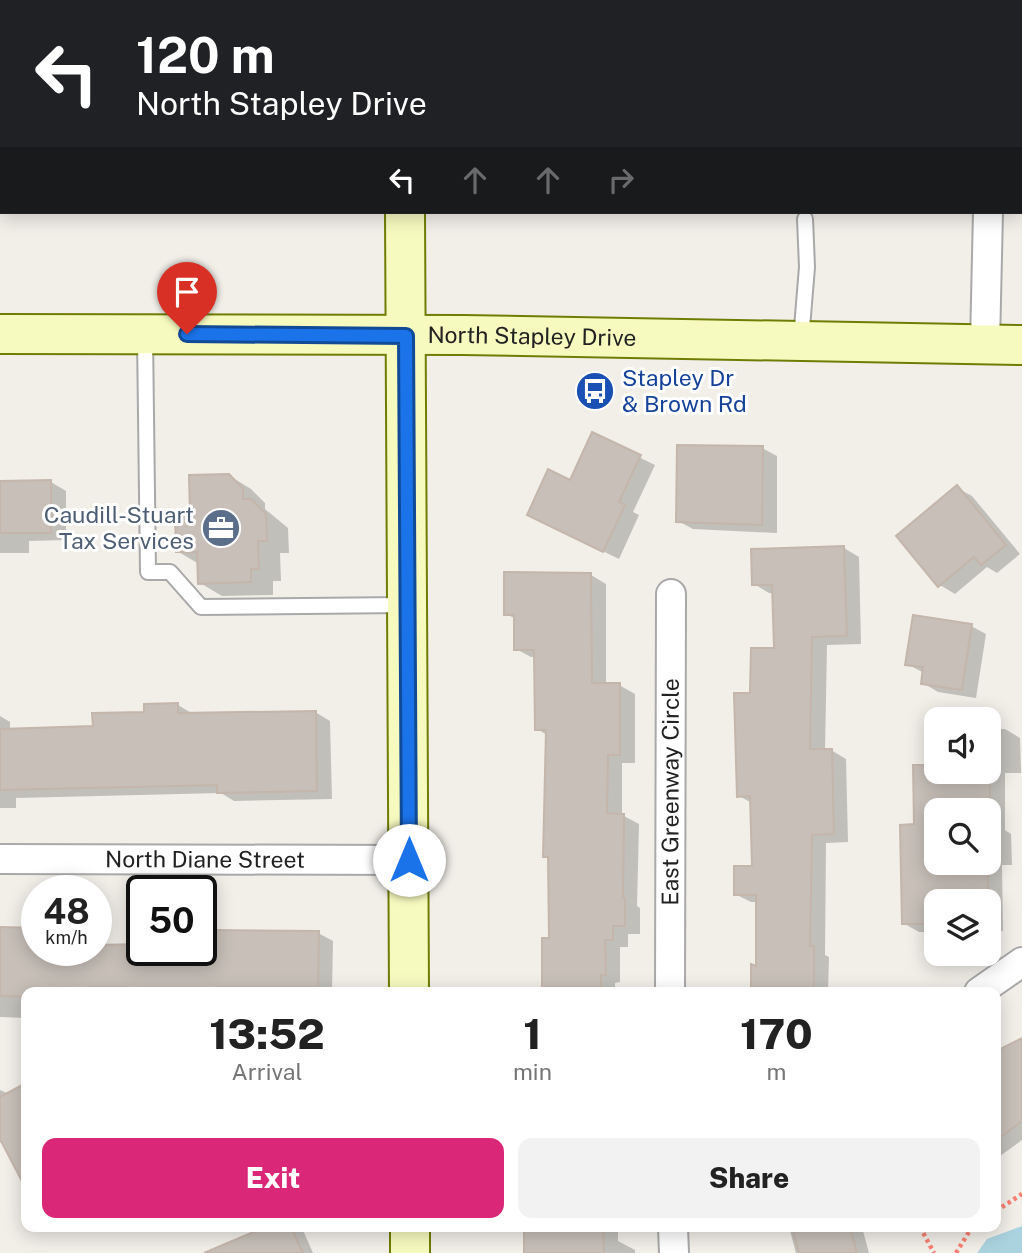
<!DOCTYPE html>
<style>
body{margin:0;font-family:"Public Sans",sans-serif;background:#f2f2f2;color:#222;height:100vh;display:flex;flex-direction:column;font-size:26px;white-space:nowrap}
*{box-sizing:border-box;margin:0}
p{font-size:23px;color:#767676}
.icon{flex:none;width:38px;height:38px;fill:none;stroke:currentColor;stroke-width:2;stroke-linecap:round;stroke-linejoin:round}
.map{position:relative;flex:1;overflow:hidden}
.drawer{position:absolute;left:21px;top:987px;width:980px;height:245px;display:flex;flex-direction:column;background:#fff;border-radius:14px;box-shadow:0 4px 18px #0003}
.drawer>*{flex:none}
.top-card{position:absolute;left:0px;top:0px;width:1022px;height:214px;box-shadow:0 4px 18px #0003;background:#202124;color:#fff;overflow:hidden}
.tools{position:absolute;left:924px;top:707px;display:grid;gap:14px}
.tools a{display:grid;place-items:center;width:77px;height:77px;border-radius:14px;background:#fff;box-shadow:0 4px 18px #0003;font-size:35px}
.speed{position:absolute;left:21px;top:875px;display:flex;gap:14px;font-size:35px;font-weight:700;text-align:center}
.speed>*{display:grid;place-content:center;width:91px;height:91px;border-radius:50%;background:#fff;box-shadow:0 4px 18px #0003;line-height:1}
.speed small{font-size:18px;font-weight:400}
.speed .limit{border:4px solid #111;border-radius:10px;background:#fff;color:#111}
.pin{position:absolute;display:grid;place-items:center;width:60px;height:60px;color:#fff;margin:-72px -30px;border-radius:50% 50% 50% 0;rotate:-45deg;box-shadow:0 0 7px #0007}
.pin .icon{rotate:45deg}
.me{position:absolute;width:77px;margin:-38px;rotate:0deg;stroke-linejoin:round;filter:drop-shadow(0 0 5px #0008)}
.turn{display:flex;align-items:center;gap:24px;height:147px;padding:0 21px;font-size:32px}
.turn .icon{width:91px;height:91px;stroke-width:2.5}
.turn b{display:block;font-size:49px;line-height:60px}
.lanes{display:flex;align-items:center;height:66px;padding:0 21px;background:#0003;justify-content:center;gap:35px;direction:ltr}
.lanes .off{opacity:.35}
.eta{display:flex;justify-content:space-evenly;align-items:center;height:119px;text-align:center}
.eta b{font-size:42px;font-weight:800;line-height:49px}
.primary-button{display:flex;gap:14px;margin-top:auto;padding:14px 21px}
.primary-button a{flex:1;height:80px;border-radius:14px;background:#db2777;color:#fff;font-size:28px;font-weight:800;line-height:80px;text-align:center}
.primary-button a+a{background:#f2f2f2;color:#222}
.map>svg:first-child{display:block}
.water{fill:#aad3df}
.shadow{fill:#0003;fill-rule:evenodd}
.building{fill:#c7bfb8;stroke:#c4b6ab;stroke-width:2}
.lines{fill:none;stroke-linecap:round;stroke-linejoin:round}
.service-casing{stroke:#a9a9a9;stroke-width:18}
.minor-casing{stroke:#a9a9a9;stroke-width:32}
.secondary-casing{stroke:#707d05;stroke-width:42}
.path{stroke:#fa8072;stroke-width:4.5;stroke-dasharray:3.5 3.5;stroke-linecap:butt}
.service{stroke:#fff;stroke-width:14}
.minor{stroke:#fff;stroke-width:28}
.secondary{stroke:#f7fabf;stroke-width:38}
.route-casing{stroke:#114b97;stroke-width:18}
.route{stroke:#1a73e8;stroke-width:12}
.labels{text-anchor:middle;stroke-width:6;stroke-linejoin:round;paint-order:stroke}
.street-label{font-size:23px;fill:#222;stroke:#fff}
.transit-label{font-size:23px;fill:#164399;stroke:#fff;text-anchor:start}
.service-label{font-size:23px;fill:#4e5e75;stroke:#fff;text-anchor:end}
</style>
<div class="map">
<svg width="1022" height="1253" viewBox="0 0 1022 1253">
<rect width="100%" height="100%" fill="#f2efe9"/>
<!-- water -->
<polygon class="water" points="1022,1226 1022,1253 977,1253 987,1239"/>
<!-- shadow -->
<g class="shadow">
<polygon points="541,0 772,0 541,2"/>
<polygon points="593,435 655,465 633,512 639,515 619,559 529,515 571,482"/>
<polygon points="762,448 777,456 777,533 693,529 678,521"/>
<polygon points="228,475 251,489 265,503 265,509 288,528 289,553 280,553 281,581 273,581 273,595 222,596 200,583 199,564 177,551 192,517"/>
<polygon points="51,482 66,491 66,540 29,541 29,553 0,553 0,483"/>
<polygon points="957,488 972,496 1020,554 997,573 987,567 955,594 940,585"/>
<polygon points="844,548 859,557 861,644 827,645 825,751 831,750 846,759 848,842 826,843 825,955 829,957 828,992 752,992 752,967 757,969 758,902 751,902 735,894 753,868 752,803 739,796 751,695 776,650 774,593 769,593 754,584"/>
<polygon points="591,575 606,584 606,685 619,685 635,694 635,763 622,763 622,815 639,824 637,906 640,908 640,934 628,934 628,947 620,947 620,982 615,983 615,992 543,992 544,939 551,939 550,859 545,856 547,735 537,729 536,657 531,657 516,649 516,619 506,614"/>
<polygon points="971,626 986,634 976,698 938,692 923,683 924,673 907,664"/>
<polygon points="178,705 193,714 315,712 330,721 332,799 234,801 221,793 16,798 16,808 0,808 0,716 10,722 10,731 95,728"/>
<path d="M989,729H1005L1020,738L1021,773H1005V830L1011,834L1012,865H1002L1003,931H989V901H936V932H919L903,923L915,826L927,766L926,730H936V772H989ZM936,810H989V863H936Z"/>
<polygon points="0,929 37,950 163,950 170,954 170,958 214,956 318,933 333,941 332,992 26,992 26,1018 0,1017"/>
<polygon points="1022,1041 1022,1140 996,1159 996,1059"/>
<polygon points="0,1090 9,1094 16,1090 26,1095 26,1185 5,1145 0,1142"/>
<polygon points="270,1227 302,1228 313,1253 232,1253 229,1244"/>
<polygon points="525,1227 618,1227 618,1241 635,1250 635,1253 526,1253"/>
<polygon points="789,1227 862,1227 869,1253 875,1253 796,1253"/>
</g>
<!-- building -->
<g class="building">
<polygon points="592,432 641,455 619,502 625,505 603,552 527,515 548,469 570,480"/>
<polygon points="677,445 763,446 762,525 676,522"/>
<polygon points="229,474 243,489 243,499 251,499 266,514 267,541 258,541 259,569 251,569 251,582 198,584 197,552 176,552 175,515 190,515 189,475"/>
<polygon points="51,480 51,533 0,533 0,481"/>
<polygon points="957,485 1006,545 981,565 974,557 938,587 896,536"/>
<polygon points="844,546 847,636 812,637 810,749 832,749 834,834 812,835 810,946 814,946 814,988 819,990 818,992 751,992 751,964 756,966 756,895 734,895 734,866 752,866 750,796 737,797 734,693 750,693 751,648 774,648 772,585 752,585 751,549"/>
<polygon points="504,572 591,573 592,683 620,683 620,755 608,755 607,813 624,814 623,898 625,898 625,926 613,926 613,940 605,940 606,975 601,975 601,992 542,992 542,938 549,938 548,857 543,857 546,730 535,730 534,650 514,650 514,615 504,615"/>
<polygon points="913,615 972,624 962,690 921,684 923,667 905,665"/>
<polygon points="178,703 178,713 316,711 317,791 217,793 217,785 0,790 0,729 93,726 92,713 144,712 144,704"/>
<polygon points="913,765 936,765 936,772 990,772 990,800 936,801 936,863 988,863 988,901 936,901 936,924 902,924 900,825 914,824"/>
<polygon points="0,927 37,928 37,950 96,950 96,945 142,944 142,950 156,950 156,956 212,955 212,930 319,931 318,992 26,992 26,997 0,996"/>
<polygon points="1022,1038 1022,1121 996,1140 996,1051"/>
<polygon points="26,1083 26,1189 0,1139 0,1097"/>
<polygon points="265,1227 291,1227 303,1253 204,1253"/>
<polygon points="524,1227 603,1227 604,1253 524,1253"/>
<polygon points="792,1227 850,1227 857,1253 799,1253"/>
</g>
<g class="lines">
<!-- service casing -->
<g class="service-casing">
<g id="service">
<polyline points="145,336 148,572 170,572 201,607 405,605"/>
<polyline points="801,340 807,267 805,219"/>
</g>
</g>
<!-- minor casing -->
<g class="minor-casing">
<g id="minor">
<polyline points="975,0 976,2"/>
<polyline points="985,344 988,212"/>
<path id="s1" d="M0,859L409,860"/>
<path id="s2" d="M670,992L671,594"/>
<polyline points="979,992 1022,962"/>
<polyline points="673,1227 674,1253"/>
</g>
</g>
<!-- secondary casing -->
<g class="secondary-casing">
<g id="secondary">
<polyline points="403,0 403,2"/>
<polyline points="405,212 409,992"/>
<path id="s3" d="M0,334L463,335L1022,345"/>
<polyline points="410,1227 410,1253"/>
</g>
</g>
<!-- path -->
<g class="path">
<polyline points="996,1211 1022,1194"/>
<polyline points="920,1227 934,1253"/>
<polyline points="956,1253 972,1227"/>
</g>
<!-- service -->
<use href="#service" class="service"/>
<!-- minor -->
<use href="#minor" class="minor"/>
<!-- secondary -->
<use href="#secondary" class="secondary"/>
</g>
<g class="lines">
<!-- route casing -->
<g class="route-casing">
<polyline id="route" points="187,334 406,336 409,860"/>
</g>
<!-- route -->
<use href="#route" class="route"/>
</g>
<!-- icons -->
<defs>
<g id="bus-disc" transform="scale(2.0125)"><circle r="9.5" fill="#1a4fb4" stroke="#fff"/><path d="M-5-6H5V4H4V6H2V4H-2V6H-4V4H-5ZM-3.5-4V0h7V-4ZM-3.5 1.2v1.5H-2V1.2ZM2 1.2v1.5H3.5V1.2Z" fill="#fff"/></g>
<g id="office-disc" transform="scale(2.0125)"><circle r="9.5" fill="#5c6f8a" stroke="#fff"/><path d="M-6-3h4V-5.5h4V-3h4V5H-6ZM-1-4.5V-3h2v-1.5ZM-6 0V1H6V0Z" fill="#fff"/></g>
</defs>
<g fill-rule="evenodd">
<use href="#bus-disc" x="595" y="391"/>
<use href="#office-disc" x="221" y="528"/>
</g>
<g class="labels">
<!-- street labels -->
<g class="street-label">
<text dy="8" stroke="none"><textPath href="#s3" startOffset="532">North Stapley Drive</textPath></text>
<text dy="8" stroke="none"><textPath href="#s2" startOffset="200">East Greenway Circle</textPath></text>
<text dy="8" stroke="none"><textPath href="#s1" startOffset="205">North Diane Street</textPath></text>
</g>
<!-- transit labels -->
<g class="transit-label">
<text x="622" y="386">Stapley Dr<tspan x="622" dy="26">&amp; Brown Rd</tspan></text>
</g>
<!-- service labels -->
<g class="service-label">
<text x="194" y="523">Caudill-Stuart<tspan x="194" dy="26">Tax Services</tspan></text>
</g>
</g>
</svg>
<div class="tools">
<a><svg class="icon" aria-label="sound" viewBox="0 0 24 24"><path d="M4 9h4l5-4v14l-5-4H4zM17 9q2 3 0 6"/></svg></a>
<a><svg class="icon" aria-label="search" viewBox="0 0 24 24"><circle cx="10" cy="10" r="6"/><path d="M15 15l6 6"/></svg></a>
<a><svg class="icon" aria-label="layers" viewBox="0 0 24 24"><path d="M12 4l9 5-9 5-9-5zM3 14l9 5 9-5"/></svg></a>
</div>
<div class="speed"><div>48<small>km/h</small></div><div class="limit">50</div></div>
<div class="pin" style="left:187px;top:334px;background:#d93025"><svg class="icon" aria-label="arrive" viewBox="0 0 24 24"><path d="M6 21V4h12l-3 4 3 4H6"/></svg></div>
<svg class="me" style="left:409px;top:860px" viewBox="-20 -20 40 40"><circle r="19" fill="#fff"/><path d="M0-13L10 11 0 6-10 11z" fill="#1a73e8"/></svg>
<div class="top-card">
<div class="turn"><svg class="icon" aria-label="left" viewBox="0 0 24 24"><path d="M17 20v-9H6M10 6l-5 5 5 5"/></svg><div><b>120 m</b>North Stapley Drive</div></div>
<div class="lanes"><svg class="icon" aria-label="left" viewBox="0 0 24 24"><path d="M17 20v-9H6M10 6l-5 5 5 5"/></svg><svg class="icon off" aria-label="ahead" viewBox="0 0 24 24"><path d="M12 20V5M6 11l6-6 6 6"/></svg><svg class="icon off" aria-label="ahead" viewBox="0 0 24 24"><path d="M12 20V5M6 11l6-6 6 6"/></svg><svg class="icon off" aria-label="right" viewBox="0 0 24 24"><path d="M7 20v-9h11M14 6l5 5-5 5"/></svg></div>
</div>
<section class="drawer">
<div class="eta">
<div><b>13:52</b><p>Arrival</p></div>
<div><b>1</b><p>min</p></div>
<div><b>170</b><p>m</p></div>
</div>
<div class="primary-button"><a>Exit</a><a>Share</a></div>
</section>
</div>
